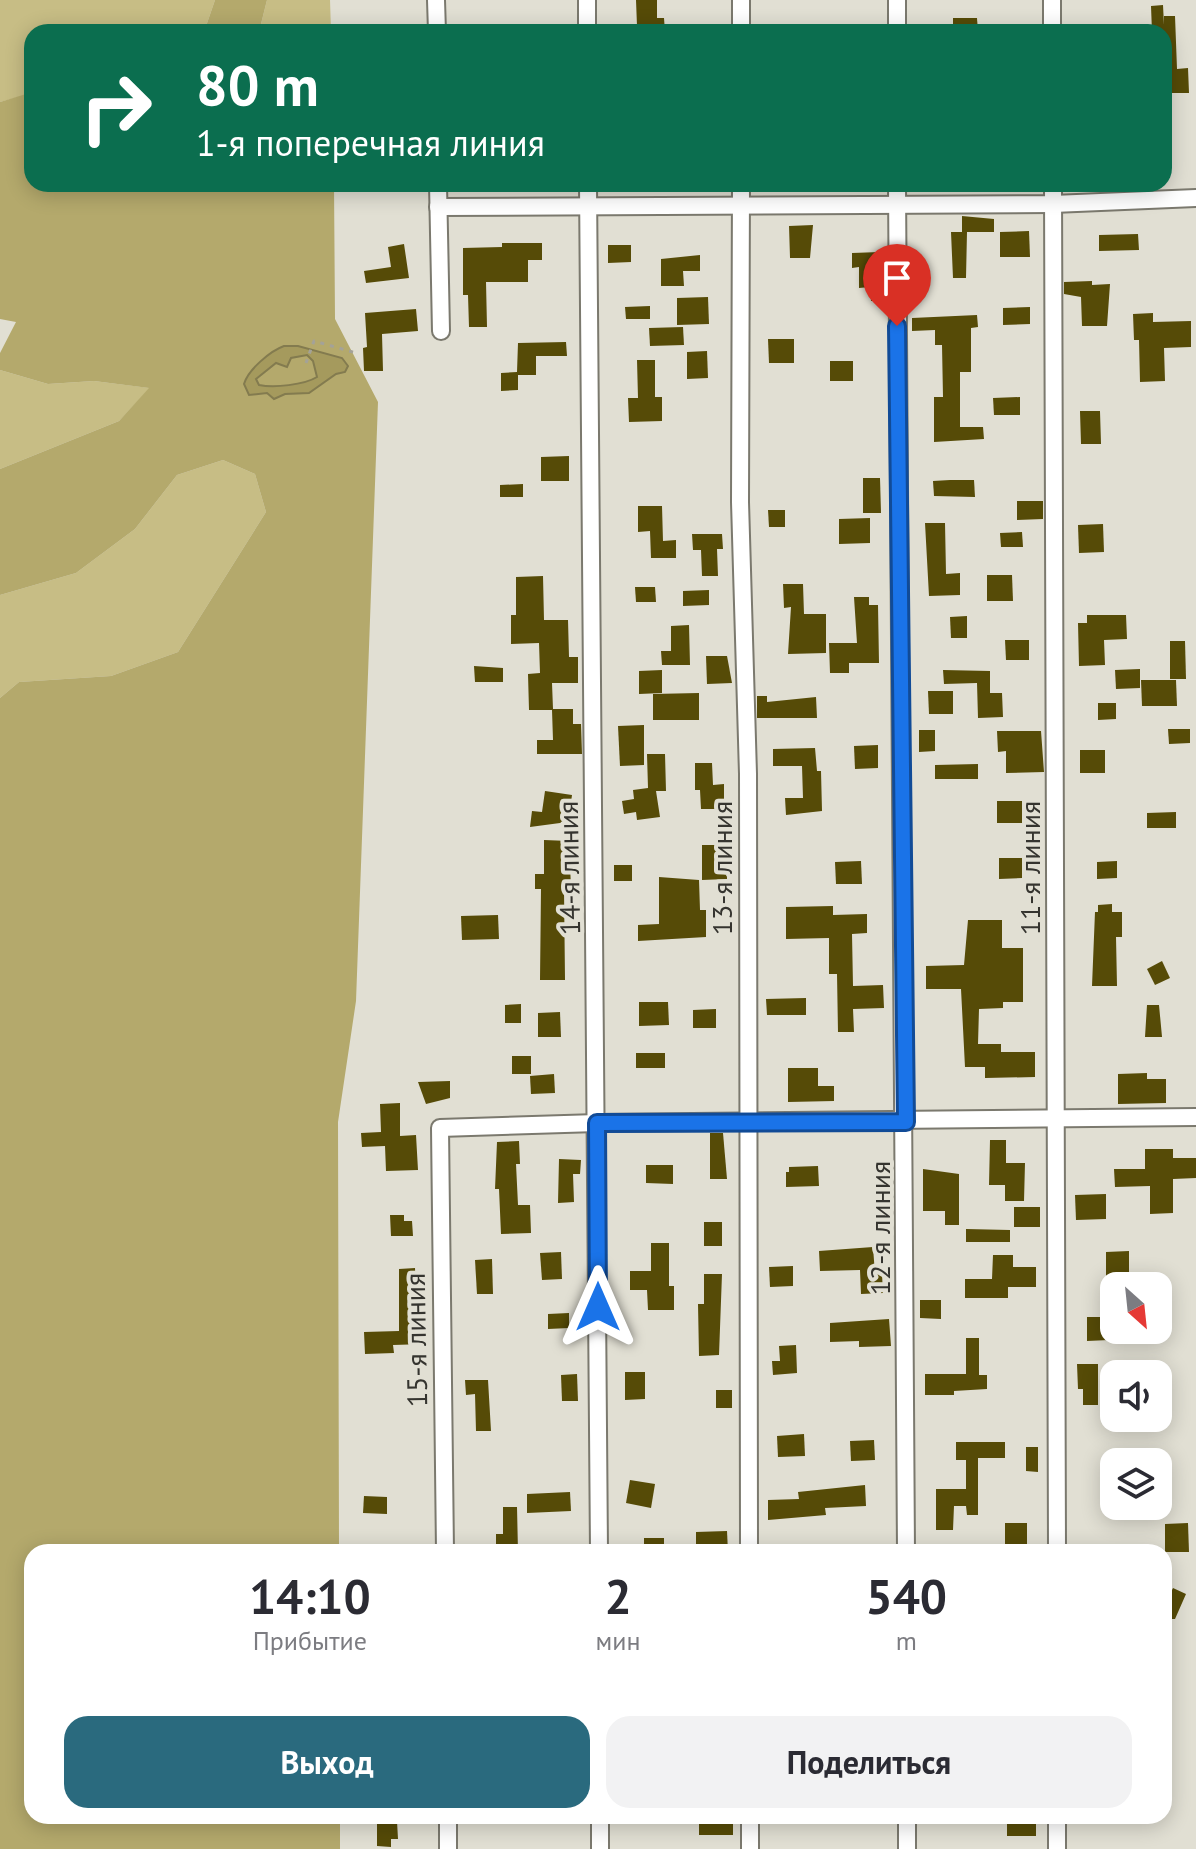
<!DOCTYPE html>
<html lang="ru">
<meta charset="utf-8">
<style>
body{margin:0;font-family:"PT Sans",sans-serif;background:#f2f2f3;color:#2b2b33;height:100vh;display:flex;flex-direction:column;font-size:30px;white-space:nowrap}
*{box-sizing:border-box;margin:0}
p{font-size:26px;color:#7c7c81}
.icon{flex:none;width:44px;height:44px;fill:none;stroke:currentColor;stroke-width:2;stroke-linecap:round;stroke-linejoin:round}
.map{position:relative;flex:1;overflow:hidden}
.drawer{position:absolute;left:24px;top:1544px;width:1148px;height:280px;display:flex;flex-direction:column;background:#fff;border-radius:24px;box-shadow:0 4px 20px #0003}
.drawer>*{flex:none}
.guide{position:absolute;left:24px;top:24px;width:1148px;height:168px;border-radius:24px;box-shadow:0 4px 20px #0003;background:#0b6e4f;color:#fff;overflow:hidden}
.needle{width:52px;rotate:153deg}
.controls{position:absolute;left:1100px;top:1272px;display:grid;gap:16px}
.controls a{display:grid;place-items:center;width:72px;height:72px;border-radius:16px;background:#fff;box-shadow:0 4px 20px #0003;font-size:40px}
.pin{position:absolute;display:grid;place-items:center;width:68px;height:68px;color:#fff;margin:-82px -34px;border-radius:50% 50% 50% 0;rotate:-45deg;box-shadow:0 0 8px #0007}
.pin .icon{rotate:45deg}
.me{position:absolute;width:88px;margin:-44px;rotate:0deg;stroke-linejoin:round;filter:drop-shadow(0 0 6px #0008)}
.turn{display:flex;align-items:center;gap:28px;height:168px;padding:0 40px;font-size:36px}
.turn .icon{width:104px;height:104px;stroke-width:2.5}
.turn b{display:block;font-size:56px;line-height:68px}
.eta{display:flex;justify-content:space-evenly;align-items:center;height:136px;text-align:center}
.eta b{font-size:48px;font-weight:800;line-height:56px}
.action{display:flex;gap:16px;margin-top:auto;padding:16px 40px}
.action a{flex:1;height:92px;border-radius:24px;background:#2a6a7e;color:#fff;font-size:32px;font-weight:800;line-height:92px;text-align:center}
.action a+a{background:#f2f2f3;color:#2b2b33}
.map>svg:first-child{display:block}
.green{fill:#c7bd85}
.forest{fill:#b4a96c}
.water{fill:#a59a5d;stroke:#837b4f;stroke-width:2;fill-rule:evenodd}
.building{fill:#564b07}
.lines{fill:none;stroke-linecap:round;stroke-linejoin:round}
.minor-casing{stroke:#7b796e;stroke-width:20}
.path{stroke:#a4a298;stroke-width:3;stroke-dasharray:4 6;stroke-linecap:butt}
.minor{stroke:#fff;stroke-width:16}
.route-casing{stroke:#114b97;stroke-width:20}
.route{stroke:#1a73e8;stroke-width:14}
.labels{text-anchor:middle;stroke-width:8;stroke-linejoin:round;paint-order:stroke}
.street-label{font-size:28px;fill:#35342f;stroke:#e1dfd3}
</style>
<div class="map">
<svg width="1196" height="1849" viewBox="0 0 1196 1849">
<rect width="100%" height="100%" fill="#e1dfd3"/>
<!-- green -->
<g class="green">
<polygon points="0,0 215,0 204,32 32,32 32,100 26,95 0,102"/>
<polygon points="267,0 330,0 331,32 264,32 261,24"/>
<polygon points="0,370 48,384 94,381 150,388 119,421 0,469"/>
<polygon points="223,460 255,474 266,512 178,652 111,676 19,682 0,698 0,595 76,573 135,529 177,475"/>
</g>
<!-- forest -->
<g class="forest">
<polygon points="215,0 267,0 261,24 264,32 204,32"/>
<polygon points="26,94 32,100 32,184 334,184 335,319 378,402 356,1001 338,1122 339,1552 32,1552 32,1816 340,1816 340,1849 0,1849 0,698 19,682 111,676 178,652 266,512 255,474 223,460 177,475 135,529 76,573 0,595 0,469 119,421 149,388 94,381 48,384 0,370 0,353 16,322 0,319 0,102"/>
</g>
<!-- water -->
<path class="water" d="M284,346H298L342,358L348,366L345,372L336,374L309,393L285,394L274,399L267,393L249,395L244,384C248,370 270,351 284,346ZM307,355L313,361L317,377C304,385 274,388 259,385L256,379L276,363L287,367L291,358Z"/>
<!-- building -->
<g class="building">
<polygon points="636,0 657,0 657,18 664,18 665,32 643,32 643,26 637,26"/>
<polygon points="1163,5 1164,25 1164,16 1175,16 1177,69 1188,68 1189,93 1164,93 1164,32 1152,32 1151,6"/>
<polygon points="953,18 977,18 978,32 953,32"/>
<polygon points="962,216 994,219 994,232 967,232 966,278 953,278 951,232 962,232"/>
<polygon points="813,225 810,258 790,258 789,226"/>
<polygon points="1029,231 1030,257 1000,257 1000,232"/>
<polygon points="1138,234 1139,250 1099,251 1099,235"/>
<polygon points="502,243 542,243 542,260 528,260 528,282 486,282 487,327 469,327 468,295 463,295 463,248 502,247"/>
<polygon points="404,244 409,278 366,283 364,271 391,267 388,247"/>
<polygon points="608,245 631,245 631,262 608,263"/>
<polygon points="880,252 880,286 887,285 887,301 871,301 870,287 859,288 859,267 852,268 852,253"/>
<polygon points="700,255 700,271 683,271 684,286 661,286 661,259"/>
<polygon points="1092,281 1092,285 1110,284 1107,326 1082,326 1081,297 1064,294 1064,282"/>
<polygon points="708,297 709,324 677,325 677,298"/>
<polygon points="650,306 650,319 626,319 625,307"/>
<polygon points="1030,307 1030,324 1003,325 1003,308"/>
<polygon points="416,309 418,331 382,334 383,371 364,371 363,348 367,347 365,313"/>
<polygon points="1153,313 1153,322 1191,321 1191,347 1164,348 1165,381 1140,382 1139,340 1134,340 1133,314"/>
<polygon points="977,315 978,327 971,328 971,372 960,372 960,427 983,427 984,439 934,442 934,397 943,397 942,345 935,345 935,330 912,331 912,318"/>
<polygon points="683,327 684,345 650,346 649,328"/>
<polygon points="768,339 794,339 794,363 769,363"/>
<polygon points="566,342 567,356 536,356 536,375 518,375 518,390 501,391 501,373 517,372 518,343"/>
<polygon points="707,351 708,378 687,379 687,352"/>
<polygon points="637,360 655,360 655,397 662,397 662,421 629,422 628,398 638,398"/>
<rect x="830" y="361" width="23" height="20"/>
<polygon points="1020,397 1020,415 994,415 993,398"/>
<polygon points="1080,411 1100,411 1101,444 1081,444"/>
<polygon points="569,456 569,481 541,481 541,457"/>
<polygon points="863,478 880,478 881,513 863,513"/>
<polygon points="950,480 974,480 975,497 934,496 933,481"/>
<polygon points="523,484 523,497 500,497 500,485"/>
<polygon points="1017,501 1043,501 1043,519 1017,520"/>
<polygon points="638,506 662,506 663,541 676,540 676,558 651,558 650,531 638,532"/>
<polygon points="768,510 785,510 785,527 769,527"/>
<polygon points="870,518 870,543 839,544 839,519"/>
<polygon points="925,523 945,523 946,574 960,573 960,595 929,596"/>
<polygon points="1103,524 1104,552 1079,553 1078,525"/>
<polygon points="1022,532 1023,547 1001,547 1000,533"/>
<polygon points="692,534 722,534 723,549 717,549 718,576 702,576 701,550 693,550"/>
<polygon points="987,575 1012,575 1013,601 987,601"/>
<polygon points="543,576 544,620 568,620 569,657 578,657 578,683 552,683 553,709 573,709 573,724 581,724 582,754 537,754 537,740 553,740 552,710 529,710 528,674 540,673 539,643 511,644 511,615 516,615 516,577"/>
<polygon points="783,584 803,584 804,614 826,614 826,653 788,654 791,607 784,608"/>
<polygon points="635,587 655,587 656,602 636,602"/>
<polygon points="709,590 709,605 683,606 683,591"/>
<polygon points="854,597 869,597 869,605 878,605 879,663 849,663 849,673 830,673 829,643 857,643"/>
<polygon points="1087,615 1126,615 1127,639 1104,640 1105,665 1079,666 1078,623 1087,623"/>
<polygon points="967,616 967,638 951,638 950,617"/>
<polygon points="689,625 690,665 662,665 661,651 671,651 671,626"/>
<polygon points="1005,640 1029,640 1029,660 1006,660"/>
<polygon points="1170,641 1185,641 1186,679 1170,679"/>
<polygon points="706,656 727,656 732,683 707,684"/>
<polygon points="474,666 503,668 503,682 475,682"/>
<polygon points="1140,669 1140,688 1116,689 1115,670"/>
<polygon points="662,670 662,693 639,694 639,671"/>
<polygon points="943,670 990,671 990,693 1002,693 1003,717 978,718 977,683 944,684"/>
<polygon points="1141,680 1176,680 1177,706 1142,706"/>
<polygon points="928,691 953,691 953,714 929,714"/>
<polygon points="699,693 699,720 653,720 653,694"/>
<polygon points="757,696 767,696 767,702 816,697 817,718 757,718"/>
<polygon points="1098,703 1116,703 1116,719 1098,720"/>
<polygon points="644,725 644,765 620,766 618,726"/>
<polygon points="1168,729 1190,729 1190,743 1169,744"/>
<polygon points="919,730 935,730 935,751 919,752"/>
<polygon points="997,731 1041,731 1044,772 1006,773 1006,751 998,752"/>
<polygon points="878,745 878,768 855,769 854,746"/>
<polygon points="815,748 817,771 821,771 822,811 786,815 785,798 803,798 802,766 773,766 773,749"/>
<rect x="1080" y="750" width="25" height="23"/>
<polygon points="647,754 665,754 666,791 656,791 660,817 637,820 636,812 624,814 622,801 634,799 633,790 648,788"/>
<polygon points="695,763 712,763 713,785 724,784 724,809 701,809 700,790 695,790"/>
<polygon points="978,764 978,779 935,779 935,765"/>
<polygon points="545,791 572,795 569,817 575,821 530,827 532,811 542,812"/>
<rect x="997" y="801" width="25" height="22"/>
<polygon points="1176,812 1176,828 1147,828 1147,813"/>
<polygon points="544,840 569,841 571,888 564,889 565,980 540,980 541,889 535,889 535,874 544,874"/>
<polygon points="702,845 726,845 727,879 702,880"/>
<polygon points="999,858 1022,858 1022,878 999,879"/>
<polygon points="861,861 862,884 836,884 835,862"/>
<polygon points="1117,861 1117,878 1097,879 1097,862"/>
<rect x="614" y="865" width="18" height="16"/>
<polygon points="659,877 699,880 700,910 706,910 706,937 638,941 638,925 659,924"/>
<polygon points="1112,904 1112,912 1122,912 1122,937 1116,937 1117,986 1092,986 1095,912 1098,912 1098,905"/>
<polygon points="833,906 833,915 867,914 867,933 852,934 853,986 883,985 884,1008 853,1009 854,1032 838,1032 837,974 829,974 829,938 786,939 786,907"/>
<polygon points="498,915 499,939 462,940 461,916"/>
<polygon points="968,920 1002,920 1002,948 1023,948 1023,1002 1003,1002 1003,1008 979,1009 978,1044 1001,1044 1001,1052 1035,1052 1035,1077 985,1078 985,1067 965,1067 961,989 926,989 926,966 964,965"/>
<polygon points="1162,961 1170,978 1155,985 1147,969"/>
<polygon points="806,998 806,1015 767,1015 766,999"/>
<polygon points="639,1002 668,1002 669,1025 639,1026"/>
<polygon points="521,1004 521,1023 505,1023 505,1005"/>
<polygon points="1147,1005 1159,1005 1162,1037 1145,1037"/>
<polygon points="716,1009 716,1028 693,1028 693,1010"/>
<polygon points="560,1012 561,1037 538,1037 538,1013"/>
<rect x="636" y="1053" width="29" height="15"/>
<rect x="512" y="1056" width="19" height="18"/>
<polygon points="788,1068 818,1068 818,1086 834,1086 834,1101 788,1102"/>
<polygon points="1147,1073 1147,1079 1166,1079 1166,1103 1118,1104 1118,1074"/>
<polygon points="554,1074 555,1093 531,1094 530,1076"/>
<polygon points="450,1081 450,1098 426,1104 418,1082"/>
<polygon points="400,1103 400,1136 416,1135 418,1170 386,1171 385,1146 362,1147 361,1133 381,1132 380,1104"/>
<polygon points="710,1133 723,1133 727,1179 710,1179"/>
<polygon points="990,1140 1006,1140 1006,1163 1025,1163 1024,1201 1005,1201 1005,1185 989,1185"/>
<polygon points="519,1141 520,1164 516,1164 518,1205 530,1205 531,1233 501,1234 499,1189 495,1189 497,1142"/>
<polygon points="1145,1149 1173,1149 1173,1158 1196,1158 1196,1178 1173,1179 1173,1213 1150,1214 1150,1186 1115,1187 1114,1169 1145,1169"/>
<polygon points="559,1159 581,1160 580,1174 573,1174 574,1202 558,1203"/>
<polygon points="646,1165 673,1165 673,1184 646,1183"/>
<polygon points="818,1166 819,1186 786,1187 786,1172 789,1172 789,1167"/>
<polygon points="923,1169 959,1174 959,1225 945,1225 945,1211 923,1211"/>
<polygon points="1106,1194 1106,1219 1076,1220 1075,1195"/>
<rect x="1014" y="1207" width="26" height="20"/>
<polygon points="390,1215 404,1215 404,1221 412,1221 413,1236 391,1236"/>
<rect x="704" y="1222" width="18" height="24"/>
<polygon points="966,1229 1010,1230 1010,1242 966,1242"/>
<polygon points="651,1243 669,1243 669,1286 674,1286 674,1310 648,1310 647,1290 630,1290 630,1271 651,1271"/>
<polygon points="873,1247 875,1274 882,1274 883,1293 861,1294 860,1270 820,1271 819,1251"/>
<polygon points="1129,1251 1129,1286 1106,1286 1106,1252"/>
<polygon points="561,1252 562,1279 542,1280 540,1253"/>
<polygon points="993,1255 1013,1255 1013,1267 1036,1267 1036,1287 1008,1287 1008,1298 965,1298 965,1279 992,1279"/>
<polygon points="492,1259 493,1294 477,1294 475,1260"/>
<polygon points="793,1266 793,1286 770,1287 769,1267"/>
<polygon points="415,1268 417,1319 424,1319 425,1344 393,1345 394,1353 365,1354 364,1332 399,1331 399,1269"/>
<polygon points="704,1274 722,1274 719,1355 699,1356 698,1304 704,1304"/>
<polygon points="920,1300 941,1300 941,1319 920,1318"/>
<polygon points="569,1313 569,1328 548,1329 548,1314"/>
<polygon points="1087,1317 1108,1317 1109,1340 1087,1341"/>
<polygon points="889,1319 891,1346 859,1347 859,1341 830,1342 830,1323"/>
<polygon points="966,1338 979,1338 979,1375 987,1375 987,1389 954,1391 954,1395 925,1395 925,1374 966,1374"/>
<polygon points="796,1345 797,1373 773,1375 772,1361 780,1361 779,1346"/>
<polygon points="1077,1364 1098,1364 1098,1405 1083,1405 1083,1389 1078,1389"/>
<polygon points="625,1372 645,1372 645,1399 625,1400"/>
<polygon points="577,1374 578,1401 562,1401 561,1375"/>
<polygon points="465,1380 488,1380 491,1431 476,1431 475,1394 466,1395"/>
<rect x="716" y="1390" width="16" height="18"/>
<polygon points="804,1434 805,1456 778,1457 777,1436"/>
<polygon points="874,1440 875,1460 851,1461 850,1441"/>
<polygon points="956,1442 1005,1442 1005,1458 978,1458 978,1515 967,1515 966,1506 954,1506 953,1530 936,1530 936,1489 966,1489 966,1460 956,1460"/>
<polygon points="1026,1447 1038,1447 1038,1472 1026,1471"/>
<polygon points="630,1480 655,1484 651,1508 626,1503"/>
<polygon points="865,1485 866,1506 825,1508 826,1515 768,1520 768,1500 799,1499 798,1492"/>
<polygon points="570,1492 571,1511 527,1513 527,1494"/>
<polygon points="364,1496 387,1497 387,1514 363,1513"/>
<polygon points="503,1507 517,1507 518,1552 496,1552 496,1534 503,1534"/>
<rect x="1005" y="1523" width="22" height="22"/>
<polygon points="1188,1523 1189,1552 1165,1552 1165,1524"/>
<polygon points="727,1531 728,1552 696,1552 696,1532"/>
<rect x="644" y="1538" width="20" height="14"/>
<polygon points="1173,1588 1186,1594 1175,1619 1164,1619 1164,1598 1168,1598"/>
<rect x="699" y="1816" width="34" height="19"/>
<polygon points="1007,1819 1036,1820 1036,1836 1007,1836"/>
<polygon points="377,1821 397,1821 398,1839 391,1839 391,1847 377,1846"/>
</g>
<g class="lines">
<!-- minor casing -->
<g class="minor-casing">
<g id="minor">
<polyline points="436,0 437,32"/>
<polyline points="587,0 587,32"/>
<polyline points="741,0 741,32"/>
<polyline points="1052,0 1052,32"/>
<polyline points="897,32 897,0"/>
<polyline points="438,184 441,331"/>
<polyline points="588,184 599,1552"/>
<polyline points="741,184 740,502 748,774 749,1552"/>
<polyline points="897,184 906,1552"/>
<polyline points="1053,184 1057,1552"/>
<polyline points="438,207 1053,204 1196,198"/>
<polyline points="445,1552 440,1128 597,1123 1196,1117"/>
<polyline points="448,1816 448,1849"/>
<polyline points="600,1816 600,1849"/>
<polyline points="750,1816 750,1849"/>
<polyline points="907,1816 907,1849"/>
<polyline points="1057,1816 1057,1849"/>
</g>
</g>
<!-- path -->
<polyline class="path" points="306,363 314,341 356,353"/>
<!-- minor -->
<use href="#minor" class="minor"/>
</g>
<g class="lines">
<!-- route casing -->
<g class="route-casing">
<polyline id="route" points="598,1307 597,1123 906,1122 897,326"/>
</g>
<!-- route -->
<use href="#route" class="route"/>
</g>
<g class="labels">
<!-- street labels -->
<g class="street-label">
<text transform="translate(569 868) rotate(-91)" y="10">14-я линия</text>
<text transform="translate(722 868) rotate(-90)" y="10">13-я линия</text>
<text transform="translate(1030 868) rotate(-90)" y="10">11-я линия</text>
<text transform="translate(880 1228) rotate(-90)" y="10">12-я линия</text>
<text transform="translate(416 1340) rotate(-91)" y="10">15-я линия</text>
</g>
</g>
</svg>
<div class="controls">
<a><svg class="needle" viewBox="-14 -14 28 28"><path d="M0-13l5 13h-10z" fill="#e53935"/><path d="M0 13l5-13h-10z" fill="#7c7c81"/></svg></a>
<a><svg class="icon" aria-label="sound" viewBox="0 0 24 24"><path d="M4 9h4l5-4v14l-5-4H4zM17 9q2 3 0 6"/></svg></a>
<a><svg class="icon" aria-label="layers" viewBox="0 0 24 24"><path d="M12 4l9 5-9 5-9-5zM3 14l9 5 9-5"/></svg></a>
</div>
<div class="pin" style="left:897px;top:326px;background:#d93025"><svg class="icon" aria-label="arrive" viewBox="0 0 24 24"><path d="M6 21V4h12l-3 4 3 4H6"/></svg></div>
<svg class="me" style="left:598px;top:1307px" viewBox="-20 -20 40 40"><path d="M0-17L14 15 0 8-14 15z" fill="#1a73e8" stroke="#fff" stroke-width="4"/></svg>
<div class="guide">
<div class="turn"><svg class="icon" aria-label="right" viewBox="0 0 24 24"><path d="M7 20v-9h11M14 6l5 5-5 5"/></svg><div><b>80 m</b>1-я поперечная линия</div></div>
</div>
<section class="drawer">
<div class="eta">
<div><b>14:10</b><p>Прибытие</p></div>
<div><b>2</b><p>мин</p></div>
<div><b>540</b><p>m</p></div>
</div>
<div class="action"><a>Выход</a><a>Поделиться</a></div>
</section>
</div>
